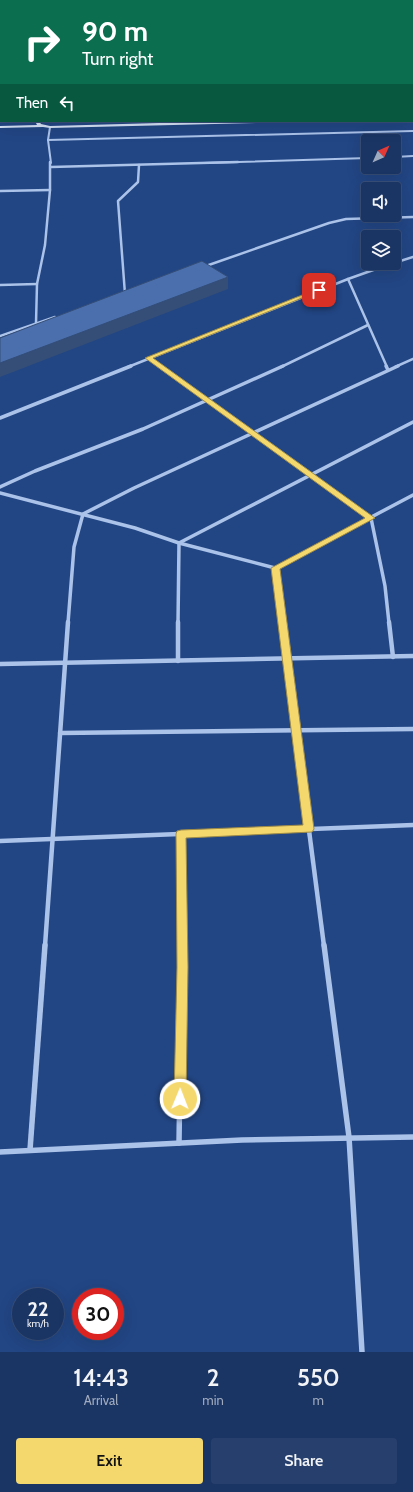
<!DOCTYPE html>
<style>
body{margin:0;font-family:Cabin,sans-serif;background:#273f6c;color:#f1f3f6;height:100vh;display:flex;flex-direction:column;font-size:15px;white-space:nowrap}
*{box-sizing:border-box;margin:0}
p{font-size:13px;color:#9faabe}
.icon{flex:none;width:22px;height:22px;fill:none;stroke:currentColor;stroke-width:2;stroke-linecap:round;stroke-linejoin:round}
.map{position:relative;height:1352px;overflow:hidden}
.drawer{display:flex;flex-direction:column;background:#1a3463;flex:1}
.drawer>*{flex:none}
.hud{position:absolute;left:0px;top:0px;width:413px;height:122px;box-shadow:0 4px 16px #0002,0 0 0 1px #384f78;background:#0b6e4f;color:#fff;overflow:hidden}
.needle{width:26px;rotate:45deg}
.tools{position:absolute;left:361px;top:134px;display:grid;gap:8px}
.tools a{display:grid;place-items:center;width:40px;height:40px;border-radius:4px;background:#1a3463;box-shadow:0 4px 16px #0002,0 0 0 1px #384f78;font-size:20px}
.speed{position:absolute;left:12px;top:1288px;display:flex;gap:8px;font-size:20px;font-weight:700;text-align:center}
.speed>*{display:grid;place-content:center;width:52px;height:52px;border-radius:50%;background:#1a3463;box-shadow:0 4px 16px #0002,0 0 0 1px #384f78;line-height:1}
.speed small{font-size:10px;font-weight:400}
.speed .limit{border:6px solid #d22;background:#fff;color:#111}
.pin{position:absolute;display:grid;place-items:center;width:34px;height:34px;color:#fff;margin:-17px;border-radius:8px;box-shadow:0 2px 6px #0006}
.me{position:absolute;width:44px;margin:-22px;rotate:1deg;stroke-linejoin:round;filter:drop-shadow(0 0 3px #0008)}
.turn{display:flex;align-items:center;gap:14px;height:84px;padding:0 16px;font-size:18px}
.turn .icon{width:52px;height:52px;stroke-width:2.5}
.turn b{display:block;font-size:28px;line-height:34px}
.then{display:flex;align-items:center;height:38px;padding:0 16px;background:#0003;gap:8px;font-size:15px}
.eta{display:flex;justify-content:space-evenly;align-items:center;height:68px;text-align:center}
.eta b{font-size:24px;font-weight:600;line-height:28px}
.cta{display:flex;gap:8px;margin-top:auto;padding:8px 16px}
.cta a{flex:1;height:46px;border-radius:4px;background:#f4d86e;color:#111;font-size:16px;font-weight:600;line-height:46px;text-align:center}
.cta a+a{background:#273f6c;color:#f1f3f6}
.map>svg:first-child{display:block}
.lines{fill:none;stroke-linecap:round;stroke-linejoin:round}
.street-far4{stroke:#abc2e9;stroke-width:2}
.street-far3{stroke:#abc2e9;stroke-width:2.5}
.street-far2{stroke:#abc2e9;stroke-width:3.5}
.street-far1{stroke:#abc2e9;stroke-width:4.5}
.street{stroke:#abc2e9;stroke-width:5.5}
.secondary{fill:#d6e2f7;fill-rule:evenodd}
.shaded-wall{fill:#344e78}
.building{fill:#4b6fac;stroke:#344e78}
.route{fill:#f4d86e;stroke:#9f8c48}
</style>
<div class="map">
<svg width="413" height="1352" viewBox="0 0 413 1352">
<rect width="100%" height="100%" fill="#224684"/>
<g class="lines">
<!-- street-far4 -->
<g class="street-far4">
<polyline points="412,53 413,55"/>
<polyline points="50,127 48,140 51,163"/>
<polyline points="48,140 413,131"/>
<polyline points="394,157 413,156"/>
<polyline points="203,163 368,158"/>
</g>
<!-- street-far3 -->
<g class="street-far3">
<polyline points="51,167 238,162"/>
<polyline points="0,191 50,190"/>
<polyline points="394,263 413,257"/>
<polyline points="203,267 329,223 346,219 413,217"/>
<polyline points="348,279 387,367"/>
<polyline points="0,285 37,284"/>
<polyline points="125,294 118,201 138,182 139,165"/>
<polyline points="36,323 37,284 45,245 50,190 50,162"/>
<polyline points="0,336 55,317"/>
<polyline points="148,358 160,367"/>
<polyline points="128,367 348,279 393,263"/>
<polyline points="281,367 368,325"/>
<polyline points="395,367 413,359"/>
</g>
<!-- street-far2 -->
<g class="street-far2">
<polyline points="159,366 371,518 385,586 389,623"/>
<polyline points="386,366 388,370"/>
<polyline points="0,418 131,366"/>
<polyline points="0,487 35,471 143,429 283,366"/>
<polyline points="0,493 135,528 179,543 275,568 413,495"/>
<polyline points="275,568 282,623"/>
<polyline points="68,623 74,547 83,514 134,488 398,366"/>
<polyline points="178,623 179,543 413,422"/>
</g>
<!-- street-far1 -->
<g class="street-far1">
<polyline points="282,622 324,946"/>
<polyline points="389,622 393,657"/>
<polyline points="178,661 178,622"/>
<polyline points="0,664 413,656"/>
<polyline points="60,733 413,729"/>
<polyline points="181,834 182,946"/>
<polyline points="0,841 413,825"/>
<polyline points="45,946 68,622"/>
</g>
<!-- street -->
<g class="street">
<polyline points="324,945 349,1137 362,1352"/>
<polyline points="179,1143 182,945"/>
<polyline points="30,1150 45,945"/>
<polyline points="0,1152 242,1140 413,1137"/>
</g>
<!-- secondary -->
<g class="secondary">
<rect x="412" y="109" width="1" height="2"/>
<rect x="412" y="118" width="1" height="2"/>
<polygon points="35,121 39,121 41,124 50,126 231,121 299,121 297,122 50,128 43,127 0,128 0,126 37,125"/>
</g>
</g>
<!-- shaded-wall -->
<polygon class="shaded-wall" points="228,277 228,289 0,377 0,363"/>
<!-- building -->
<polygon class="building" points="202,261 228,277 0,363 0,338"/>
<!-- route -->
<polygon class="route" points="317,289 322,290 153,358 375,518 280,569 314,829 312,832 186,838 188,967 186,1099 184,1103 180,1104 176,1103 174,1099 177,967 176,834 177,831 181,830 303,825 271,568 365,518 145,358"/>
</svg>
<div class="tools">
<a><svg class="needle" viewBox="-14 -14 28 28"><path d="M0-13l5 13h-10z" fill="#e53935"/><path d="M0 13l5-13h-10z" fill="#9faabe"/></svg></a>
<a><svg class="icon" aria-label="sound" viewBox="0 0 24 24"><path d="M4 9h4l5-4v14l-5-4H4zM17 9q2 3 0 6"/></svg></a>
<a><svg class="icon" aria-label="layers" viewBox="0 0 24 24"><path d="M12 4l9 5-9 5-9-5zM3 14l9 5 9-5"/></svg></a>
</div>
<div class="speed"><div>22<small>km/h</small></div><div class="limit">30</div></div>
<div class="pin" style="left:319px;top:290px;background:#d93025"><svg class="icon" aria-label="arrive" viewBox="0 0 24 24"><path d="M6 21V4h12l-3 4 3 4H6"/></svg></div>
<svg class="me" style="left:180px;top:1099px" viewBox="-20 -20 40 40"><circle r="17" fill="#f4d86e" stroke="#fff" stroke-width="3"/><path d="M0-11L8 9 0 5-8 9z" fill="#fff"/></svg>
<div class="hud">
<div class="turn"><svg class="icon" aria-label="right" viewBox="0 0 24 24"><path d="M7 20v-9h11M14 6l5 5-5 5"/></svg><div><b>90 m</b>Turn right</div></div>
<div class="then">Then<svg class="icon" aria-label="left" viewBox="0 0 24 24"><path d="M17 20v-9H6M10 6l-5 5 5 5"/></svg></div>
</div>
</div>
<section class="drawer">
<div class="eta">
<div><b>14:43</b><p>Arrival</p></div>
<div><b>2</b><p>min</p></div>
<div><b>550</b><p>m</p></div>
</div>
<div class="cta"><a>Exit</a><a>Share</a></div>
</section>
